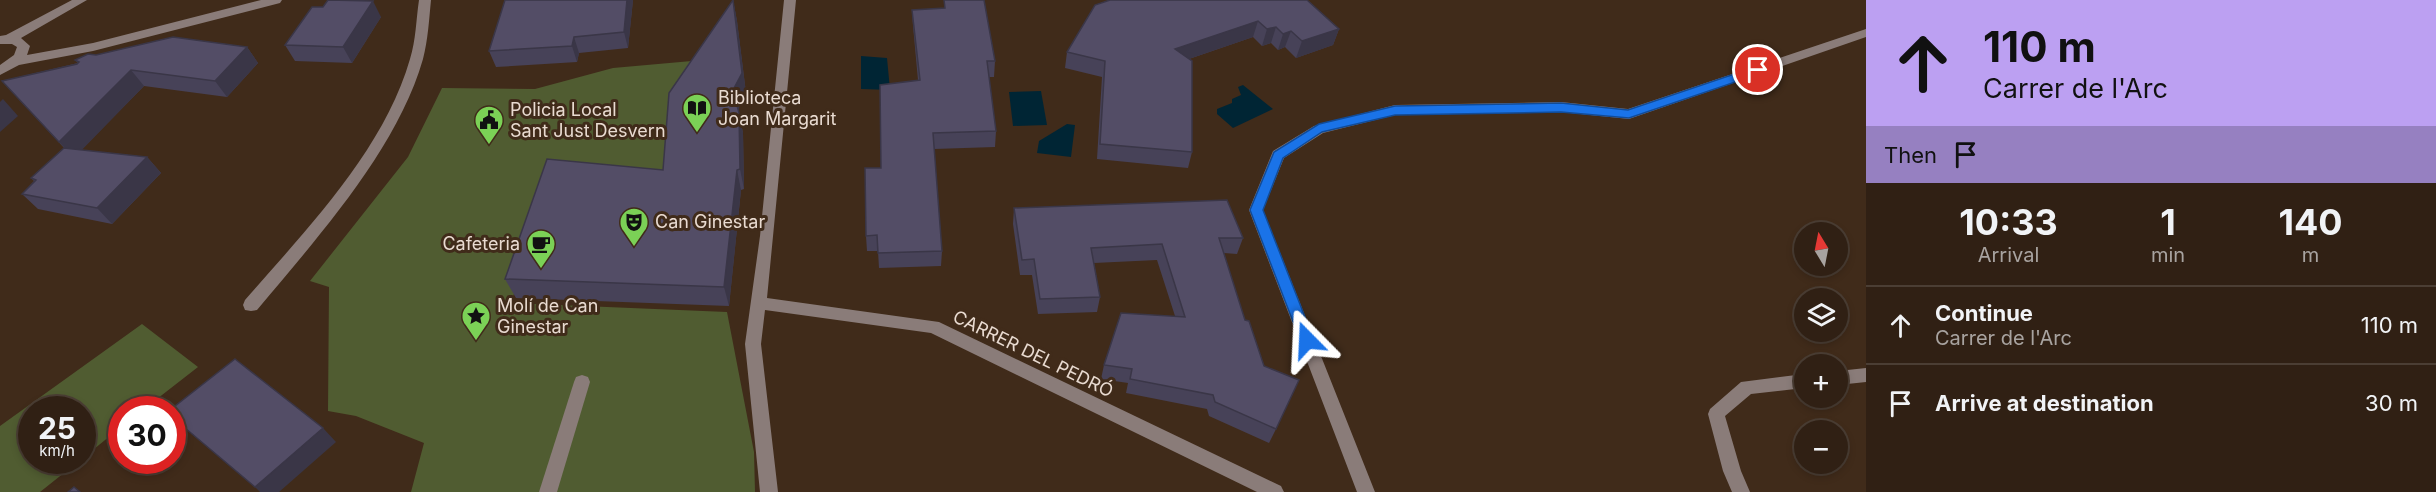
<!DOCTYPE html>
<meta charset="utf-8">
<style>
body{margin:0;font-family:Inter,sans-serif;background:#38281d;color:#f1f3f6;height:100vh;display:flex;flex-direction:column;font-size:22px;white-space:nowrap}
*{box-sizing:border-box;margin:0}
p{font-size:20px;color:#a8a3a0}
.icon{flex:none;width:33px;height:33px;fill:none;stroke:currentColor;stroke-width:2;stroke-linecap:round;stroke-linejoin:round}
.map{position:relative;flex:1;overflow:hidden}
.sheet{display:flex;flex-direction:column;background:#302014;width:570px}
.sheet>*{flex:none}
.guide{background:#bca0f2;color:#111;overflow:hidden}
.needle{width:39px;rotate:350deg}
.buttons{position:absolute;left:1794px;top:222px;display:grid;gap:12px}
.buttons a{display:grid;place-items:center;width:54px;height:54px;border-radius:50%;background:#302014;box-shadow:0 3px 9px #0003,0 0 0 2px #4b3e34;font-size:30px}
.speed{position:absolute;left:18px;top:396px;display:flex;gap:12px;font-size:30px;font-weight:700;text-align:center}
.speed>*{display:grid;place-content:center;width:78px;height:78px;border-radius:50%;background:#302014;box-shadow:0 3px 9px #0003,0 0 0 2px #4b3e34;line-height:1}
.speed small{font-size:15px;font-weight:400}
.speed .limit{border:9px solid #d22;background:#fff;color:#111}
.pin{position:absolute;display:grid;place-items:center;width:51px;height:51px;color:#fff;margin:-26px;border:3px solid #fff;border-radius:50%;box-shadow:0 2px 6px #0007}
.me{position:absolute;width:66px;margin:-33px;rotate:339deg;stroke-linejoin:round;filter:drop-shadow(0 0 4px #0008)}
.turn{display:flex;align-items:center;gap:21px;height:126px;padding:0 18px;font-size:27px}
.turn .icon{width:78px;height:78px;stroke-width:2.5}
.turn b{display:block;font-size:42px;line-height:51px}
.then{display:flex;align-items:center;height:57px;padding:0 18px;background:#0003;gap:12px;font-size:22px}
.eta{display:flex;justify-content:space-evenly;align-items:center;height:102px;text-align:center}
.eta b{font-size:36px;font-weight:700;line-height:42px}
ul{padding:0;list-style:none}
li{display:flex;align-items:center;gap:18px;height:78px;padding:0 18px;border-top:2px solid #4b3e34}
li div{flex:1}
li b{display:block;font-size:22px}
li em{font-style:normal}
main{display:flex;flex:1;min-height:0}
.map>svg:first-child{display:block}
.green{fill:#505c31}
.water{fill:#002534}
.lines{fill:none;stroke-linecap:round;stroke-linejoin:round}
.minor{fill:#8a7c79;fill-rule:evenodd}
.wall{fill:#474258}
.shaded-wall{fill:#3a3647}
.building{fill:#534d66;stroke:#3a3647;stroke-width:1.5}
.route{fill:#1a73e8;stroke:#114b97;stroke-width:1.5}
.labels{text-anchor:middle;stroke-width:6;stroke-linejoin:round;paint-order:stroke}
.poi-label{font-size:18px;fill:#e9dbd1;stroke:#402b1a;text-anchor:start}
.street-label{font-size:18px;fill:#e9dbd1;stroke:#402b1a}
</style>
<main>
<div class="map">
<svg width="1866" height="492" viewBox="0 0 1866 492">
<rect width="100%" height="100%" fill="#402b1a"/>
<!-- green -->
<g class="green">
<polygon points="703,60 698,188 553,174 511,303 727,312 754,452 755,492 411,492 424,443 356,416 328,411 329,287 310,281 408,157 442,88 535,89 613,68"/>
<polygon points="142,324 198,367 144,409 122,410 121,427 83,458 82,410 32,410 32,460 79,461 40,492 0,492 0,426"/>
</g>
<!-- water -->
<g class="water">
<polygon points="861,56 887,58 890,90 861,89"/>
<polygon points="1243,85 1273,109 1233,128 1217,114 1217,109 1232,103 1232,99 1241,95 1238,87"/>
<polygon points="1041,91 1047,125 1013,126 1009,92"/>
<polygon points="1067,124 1075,125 1071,157 1037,153 1039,141"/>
</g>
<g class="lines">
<!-- minor -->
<g class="minor">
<polygon points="72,0 87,0 21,38 30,46 27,55 93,43 261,0 282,0 280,3 93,51 19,65 0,75 0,65 14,55 17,47 12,44 0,44 0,36 6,35"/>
<path d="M419,0H431C429,20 428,40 423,59C397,150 317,238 257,310L251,311L245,310L243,305L245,300C306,230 384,150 410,59C416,40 416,20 419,0Z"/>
<polygon points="784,0 796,0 767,298 939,322 1281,486 1284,492 1257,492 931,333 765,310 761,344 778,492 760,492 745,344 760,236"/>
<polygon points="1866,29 1866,37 1629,119 1561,112 1395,115 1323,133 1284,158 1263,210 1375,492 1357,492 1249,210 1273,151 1314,126 1395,105 1561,102 1628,109"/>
<polygon points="1866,368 1866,382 1838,385 1838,371"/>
<polygon points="1804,374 1804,388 1751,394 1725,416 1741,471 1750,492 1732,492 1723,471 1708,414 1710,409 1741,382"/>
<polygon points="582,375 588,377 590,382 557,492 539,492 574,382 576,377"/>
</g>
</g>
<!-- wall -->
<g class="wall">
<polygon points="505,0 633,0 628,48 579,53 577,62 496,67 489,51"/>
<polygon points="733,0 737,21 746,93 738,109 743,133 744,189 741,190 729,306 516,298 505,279 663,170"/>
<polygon points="944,0 995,61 994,77 989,77 996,131 995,147 934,149 942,251 941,266 879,268 878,251 867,251 866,236 881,168 918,80 913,26 912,10 944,8"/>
<polygon points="1095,5 1339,29 1333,45 1296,58 1285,47 1278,50 1271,43 1262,46 1253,37 1189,59 1192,152 1188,168 1097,159 1102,77 1065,68 1067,52"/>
<polygon points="323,7 381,17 352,63 295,61 285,45"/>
<polygon points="247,47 258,63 227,97 144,86 81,150 147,157 161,173 112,224 38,209 22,194 34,181 31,178 65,149 2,81 78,63 75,60 96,55"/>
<polygon points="1014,208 1243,238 1237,254 1224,253 1276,429 1269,443 1209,416 1207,409 1126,393 1128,383 1101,379 1104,365 1175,316 1157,260 1094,263 1100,297 1097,312 1038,314 1032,275 1020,275 1013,224"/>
</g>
<!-- shaded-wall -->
<g class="shaded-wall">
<polygon points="627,0 633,0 628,48 624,32"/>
<polygon points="733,0 737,21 746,93 738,110 733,90"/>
<polygon points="373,1 381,17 352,63 343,47"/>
<polygon points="1258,21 1253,37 1171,65 1175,49"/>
<polygon points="1276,27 1271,43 1262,46 1267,29"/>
<polygon points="1339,29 1333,45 1296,58 1302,41"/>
<polygon points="1291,31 1285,47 1278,50 1283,34"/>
<polygon points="574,37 579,53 577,62 572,46"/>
<polygon points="247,47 258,63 227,97 215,81"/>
<polygon points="131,70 144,86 74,158 59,142"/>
<polygon points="3,99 18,116 0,132 0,102"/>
<polygon points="739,113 743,133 744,189 740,169"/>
<polygon points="147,157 161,173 112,224 97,208"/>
<polygon points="737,170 741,190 729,306 724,287"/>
<polygon points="323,428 336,442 279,492 260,492 255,487"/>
</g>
<!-- building -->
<g class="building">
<polygon points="328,0 373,1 343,47 285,45 312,7 323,7"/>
<polygon points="505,0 627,0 624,32 574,37 572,46 489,51"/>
<polygon points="733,0 742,73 733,90 739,113 740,169 737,170 724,287 505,279 547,159 663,170 669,93"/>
<polygon points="944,0 984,0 995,61 987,61 996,131 933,133 942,251 878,253 877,235 866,236 865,168 881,168 880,85 920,80 912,10 945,8"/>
<polygon points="1110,0 1307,0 1339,29 1302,41 1291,31 1283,34 1276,27 1267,29 1258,21 1175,49 1192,61 1192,152 1100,144 1105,61 1067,52 1095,5"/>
<polygon points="173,37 247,47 215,81 131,70 59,142 2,81 77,64 79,62 75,60 88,54 96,55"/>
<polygon points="64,148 147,157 97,208 22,194 36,180 31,178"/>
<polygon points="1227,200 1243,238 1219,238 1245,320 1249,321 1264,366 1299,380 1276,429 1215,402 1213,395 1130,379 1132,369 1104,365 1121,313 1185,317 1162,244 1091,248 1100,297 1040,299 1034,259 1022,260 1014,208"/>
<polygon points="235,359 323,428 255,487 172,417 172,410 170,410"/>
<polygon points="74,487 80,492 68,492"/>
</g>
<!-- route -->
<polygon class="route" points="1758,66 1762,67 1762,73 1629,118 1561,112 1395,115 1322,132 1283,158 1263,210 1314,340 1312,345 1302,345 1250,210 1274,152 1319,124 1395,106 1561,103 1628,110"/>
<!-- icons -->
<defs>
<g id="library-pin" transform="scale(1.5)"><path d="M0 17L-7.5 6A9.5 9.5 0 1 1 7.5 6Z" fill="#7bd156" stroke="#402b1a"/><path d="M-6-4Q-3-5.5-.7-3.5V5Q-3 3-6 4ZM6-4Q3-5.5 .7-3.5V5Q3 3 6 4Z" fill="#111"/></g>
<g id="civic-pin" transform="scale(1.5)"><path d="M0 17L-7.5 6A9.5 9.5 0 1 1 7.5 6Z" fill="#7bd156" stroke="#402b1a"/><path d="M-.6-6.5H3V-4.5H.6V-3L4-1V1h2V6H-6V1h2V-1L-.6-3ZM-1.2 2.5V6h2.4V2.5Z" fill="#111"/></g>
<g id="theatre-pin" transform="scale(1.5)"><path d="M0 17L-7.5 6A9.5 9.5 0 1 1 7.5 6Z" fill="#7bd156" stroke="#402b1a"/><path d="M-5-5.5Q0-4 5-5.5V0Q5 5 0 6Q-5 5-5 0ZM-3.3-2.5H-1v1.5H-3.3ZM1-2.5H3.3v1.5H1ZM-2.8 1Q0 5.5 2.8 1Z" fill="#111"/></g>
<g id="cafe-pin" transform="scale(1.5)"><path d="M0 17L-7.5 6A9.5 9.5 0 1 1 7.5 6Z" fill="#7bd156" stroke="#402b1a"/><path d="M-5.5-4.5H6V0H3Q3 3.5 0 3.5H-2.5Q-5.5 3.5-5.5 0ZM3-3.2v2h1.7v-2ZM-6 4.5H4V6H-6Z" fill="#111"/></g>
<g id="sight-pin" transform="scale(1.5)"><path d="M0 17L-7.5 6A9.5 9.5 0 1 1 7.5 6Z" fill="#7bd156" stroke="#402b1a"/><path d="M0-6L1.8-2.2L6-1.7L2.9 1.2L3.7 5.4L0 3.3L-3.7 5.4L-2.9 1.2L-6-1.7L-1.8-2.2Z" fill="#111"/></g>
</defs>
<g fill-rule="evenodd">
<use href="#library-pin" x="697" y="108"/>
<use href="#civic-pin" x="489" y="120"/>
<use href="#theatre-pin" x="634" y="222"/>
<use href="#cafe-pin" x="541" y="244"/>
<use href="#sight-pin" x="476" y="316"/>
</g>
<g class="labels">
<!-- poi labels -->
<g class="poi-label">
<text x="718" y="104">Biblioteca<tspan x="718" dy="21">Joan Margarit</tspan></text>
<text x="510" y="116">Policia Local<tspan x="510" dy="21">Sant Just Desvern</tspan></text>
<text x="655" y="228">Can Ginestar</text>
<text x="520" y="250" text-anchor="end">Cafeteria</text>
<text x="497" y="312">Molí de Can<tspan x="497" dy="21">Ginestar</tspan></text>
</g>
<!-- street labels -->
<g class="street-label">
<text transform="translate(1033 354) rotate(26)" y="6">CARRER DEL PEDRÓ</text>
</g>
</g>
</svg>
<div class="buttons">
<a><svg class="needle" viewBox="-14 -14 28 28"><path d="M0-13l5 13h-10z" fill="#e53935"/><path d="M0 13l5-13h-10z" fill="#a8a3a0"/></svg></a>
<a><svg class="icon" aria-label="layers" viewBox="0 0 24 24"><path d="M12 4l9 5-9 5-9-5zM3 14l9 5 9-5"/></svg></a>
<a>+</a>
<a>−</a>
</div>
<div class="speed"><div>25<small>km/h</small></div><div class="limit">30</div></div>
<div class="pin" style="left:1758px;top:70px;background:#d93025"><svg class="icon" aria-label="arrive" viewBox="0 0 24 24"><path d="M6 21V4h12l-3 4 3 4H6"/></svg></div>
<svg class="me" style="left:1307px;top:340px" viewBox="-20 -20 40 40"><path d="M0-17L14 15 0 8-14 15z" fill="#1a73e8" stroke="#fff" stroke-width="4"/></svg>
</div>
<section class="sheet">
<div class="guide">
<div class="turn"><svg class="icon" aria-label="ahead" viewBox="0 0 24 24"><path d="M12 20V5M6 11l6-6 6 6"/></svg><div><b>110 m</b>Carrer de l'Arc</div></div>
<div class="then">Then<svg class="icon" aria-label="arrive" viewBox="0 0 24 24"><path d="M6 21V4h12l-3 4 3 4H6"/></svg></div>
</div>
<div class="eta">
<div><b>10:33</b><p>Arrival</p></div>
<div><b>1</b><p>min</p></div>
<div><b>140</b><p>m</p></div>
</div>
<ul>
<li><svg class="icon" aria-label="ahead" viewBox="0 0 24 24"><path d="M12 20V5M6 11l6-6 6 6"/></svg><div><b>Continue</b><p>Carrer de l'Arc</p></div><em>110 m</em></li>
<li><svg class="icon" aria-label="arrive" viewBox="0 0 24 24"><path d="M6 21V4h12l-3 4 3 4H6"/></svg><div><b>Arrive at destination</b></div><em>30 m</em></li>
</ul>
</section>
</main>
